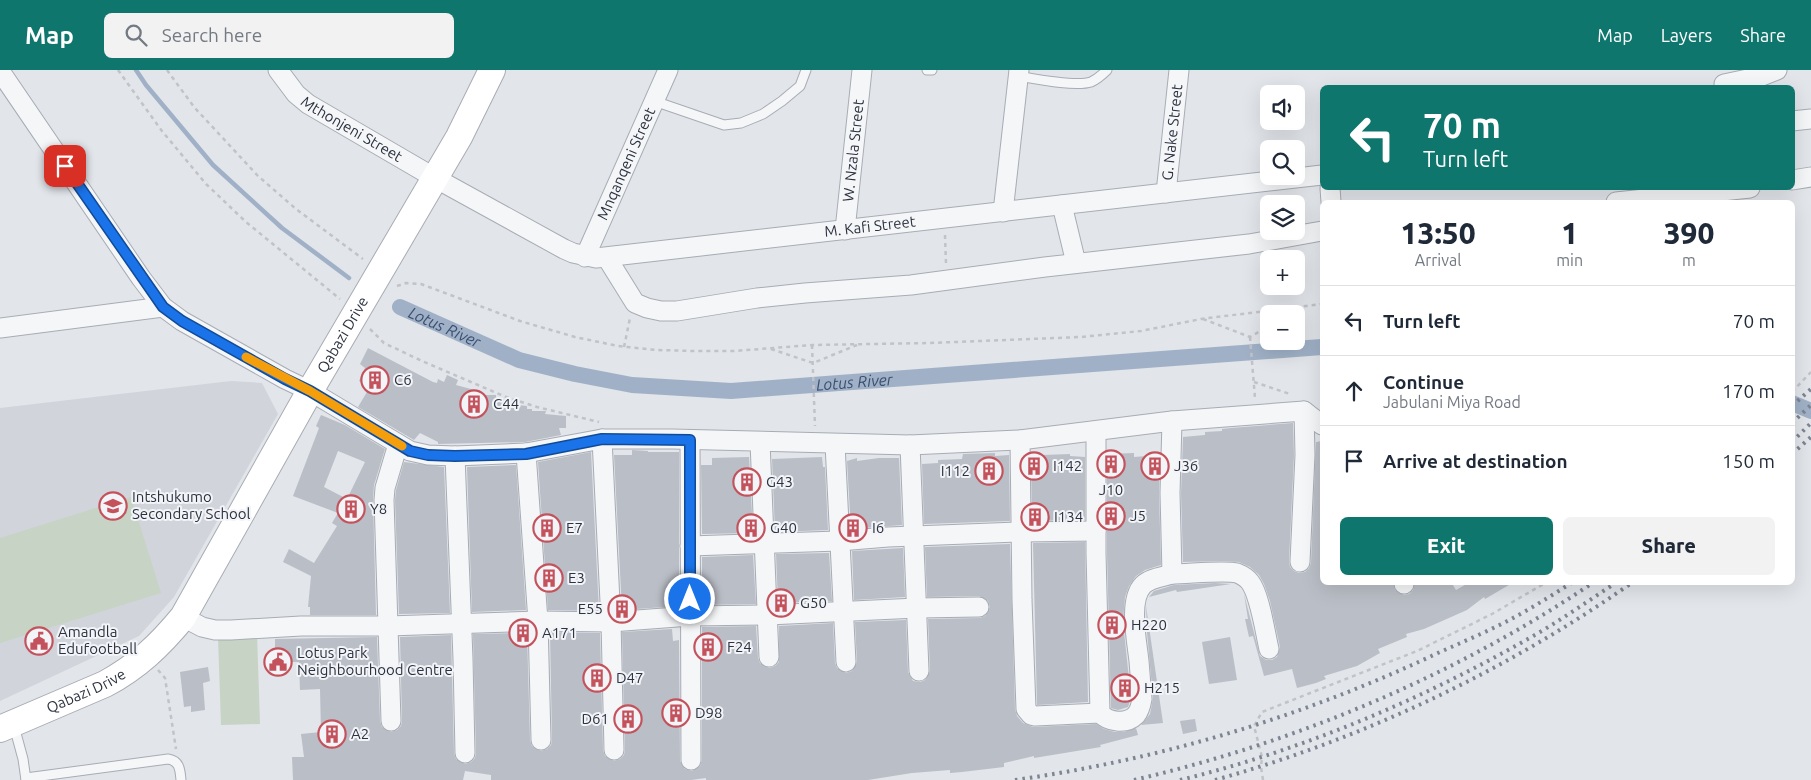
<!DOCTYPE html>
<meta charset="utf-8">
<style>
body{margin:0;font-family:Ubuntu,sans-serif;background:#f2f2f3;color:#1f2937;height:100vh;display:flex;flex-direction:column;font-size:19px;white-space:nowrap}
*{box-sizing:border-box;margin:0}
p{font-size:16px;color:#747a83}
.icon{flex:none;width:28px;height:28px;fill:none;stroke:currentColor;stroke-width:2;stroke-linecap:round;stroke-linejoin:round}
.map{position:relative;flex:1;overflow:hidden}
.sheet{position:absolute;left:1320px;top:130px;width:475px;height:385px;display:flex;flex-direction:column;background:#fff;border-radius:8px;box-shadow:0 5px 20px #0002}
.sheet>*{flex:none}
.guide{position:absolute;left:1320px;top:15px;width:475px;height:105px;border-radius:8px;box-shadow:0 5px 20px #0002;background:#0f766e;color:#fff;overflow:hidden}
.buttons{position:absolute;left:1260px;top:15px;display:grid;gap:10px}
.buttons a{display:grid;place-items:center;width:45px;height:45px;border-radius:8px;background:#fff;box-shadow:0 5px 20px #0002;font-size:25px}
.pin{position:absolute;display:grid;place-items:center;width:42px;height:42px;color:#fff;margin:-21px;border-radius:10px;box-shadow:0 2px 8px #0006}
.me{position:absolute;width:55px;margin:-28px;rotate:0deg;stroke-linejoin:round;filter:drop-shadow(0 0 4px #0008)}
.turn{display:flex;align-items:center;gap:18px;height:105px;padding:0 20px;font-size:22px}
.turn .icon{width:65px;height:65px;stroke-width:2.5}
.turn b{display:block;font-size:35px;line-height:42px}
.eta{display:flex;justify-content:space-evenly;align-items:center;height:85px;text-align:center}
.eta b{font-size:30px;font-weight:800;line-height:35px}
.primary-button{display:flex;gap:10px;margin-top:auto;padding:10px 20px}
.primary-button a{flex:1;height:58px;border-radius:8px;background:#0f766e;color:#fff;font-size:20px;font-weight:800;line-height:58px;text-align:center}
.primary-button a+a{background:#f2f2f3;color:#1f2937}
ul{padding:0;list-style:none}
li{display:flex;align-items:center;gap:15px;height:70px;padding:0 20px;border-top:1px solid #e0e1e3}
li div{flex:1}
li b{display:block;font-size:19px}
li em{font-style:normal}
header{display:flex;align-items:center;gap:30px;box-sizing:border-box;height:70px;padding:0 25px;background:#0f766e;color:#fff}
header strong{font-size:24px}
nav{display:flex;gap:28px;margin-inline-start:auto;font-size:18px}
.search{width:350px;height:45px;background:#f2f2f3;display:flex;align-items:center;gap:12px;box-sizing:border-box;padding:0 18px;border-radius:8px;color:#747a83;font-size:19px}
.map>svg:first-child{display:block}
.built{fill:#d1d4db}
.green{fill:#c7d3c4}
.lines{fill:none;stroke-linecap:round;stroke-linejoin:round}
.stream{stroke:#a0b1c7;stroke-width:4.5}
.canal{stroke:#a0b1c7;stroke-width:16}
.building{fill:#babec6;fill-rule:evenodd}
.lane-casing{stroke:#a8acb4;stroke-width:11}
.street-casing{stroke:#a8acb4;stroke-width:21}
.secondary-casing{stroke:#a8acb4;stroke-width:28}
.path{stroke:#c1c3c8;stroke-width:2.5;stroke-dasharray:4 4;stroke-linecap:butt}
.lane{stroke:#f5f6f8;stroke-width:9}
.street{stroke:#f5f6f8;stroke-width:19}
.secondary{stroke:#fff;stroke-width:26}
.rail{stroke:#7d8492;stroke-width:4;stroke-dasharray:2.5 5;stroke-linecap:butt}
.route-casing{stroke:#114b97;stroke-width:12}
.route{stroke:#1a73e8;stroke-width:9}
.slow{stroke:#f59e0b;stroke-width:9}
.labels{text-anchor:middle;stroke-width:4;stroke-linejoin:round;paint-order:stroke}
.street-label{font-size:15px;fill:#2c3240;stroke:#f2f4f7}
.poi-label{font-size:15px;fill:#2c3240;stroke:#f2f4f7;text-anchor:start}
.water-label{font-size:16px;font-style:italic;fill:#394f71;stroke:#f2f4f7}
</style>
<header>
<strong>Map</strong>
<div class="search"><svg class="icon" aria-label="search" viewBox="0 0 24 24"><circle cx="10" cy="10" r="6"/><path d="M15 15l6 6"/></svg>Search here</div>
<nav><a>Map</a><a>Layers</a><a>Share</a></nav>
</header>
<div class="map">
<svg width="1811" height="710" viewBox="0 0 1811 710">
<rect width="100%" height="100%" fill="#e2e5ea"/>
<!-- built -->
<polygon class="built" points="231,311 262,313 278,344 174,527 139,566 0,631 0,338"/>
<!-- green -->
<g class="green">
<polygon points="131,427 161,523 0,573 0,468"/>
<polygon points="257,564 260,654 221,655 218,566"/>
</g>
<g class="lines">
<!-- stream -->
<polyline class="stream" points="136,0 146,15 213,95 282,158 349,208"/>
<!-- canal -->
<g class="canal">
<path id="s1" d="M400,237L519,290L575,304L632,315L731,321L1322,277"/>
<polyline points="1792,333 1811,341"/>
</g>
</g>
<!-- building -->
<g class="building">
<polygon points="368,278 433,312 437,313 438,309 444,312 447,305 458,310 456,315 482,322 481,325 496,325 496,328 509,330 509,334 527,336 527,339 532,339 532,341 546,341 545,344 566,346 566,358 559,358 561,365 525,372 438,374 438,372 420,363 414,370 358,337 370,317 359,311 365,298 360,294"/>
<path d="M321,345L345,355L385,379L374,415L373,429L376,545H310V537H308L311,506L283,492L289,479L314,493L337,456L332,453L338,443L293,426L319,358L316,356ZM338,381L365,392L347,429L324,417Z"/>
<polygon points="1293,353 1294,385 1289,491 1290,497 1294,501 1299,503 1305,502 1309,498 1311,493 1316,372 1322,371 1322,512 1393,512 1395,520 1404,525 1409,524 1413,520 1415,512 1451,512 1456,520 1470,512 1514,512 1485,529 1484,527 1467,540 1424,559 1406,564 1407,567 1378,579 1380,583 1357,596 1324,606 1326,609 1316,613 1297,618 1292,599 1264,606 1253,566 1249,567 1245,549 1248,549 1244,524 1260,586 1266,590 1272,590 1277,587 1280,577 1270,531 1264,514 1259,505 1250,497 1239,492 1223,491 1183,492 1181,423 1183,367 1205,365 1205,362 1222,361 1222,359 1231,358"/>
<polygon points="632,380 648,381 648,382 679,382 679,536 622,540 614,385 632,385"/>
<polygon points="591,382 599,541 548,540 538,392"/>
<polygon points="995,383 995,386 1009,385 1010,451 924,454 922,394 938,393 938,390 962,389 963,384"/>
<polygon points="1134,383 1134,387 1160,385 1159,423 1161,495 1145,500 1136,506 1129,516 1125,527 1123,552 1131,628 1128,637 1118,640 1111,638 1107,483 1107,384"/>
<polygon points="1043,384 1043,385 1070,384 1070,386 1085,387 1085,450 1032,451 1031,385"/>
<polygon points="749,387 753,463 702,464 701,395 712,395 712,388"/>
<polygon points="822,387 823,397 825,397 828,460 775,462 772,389"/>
<polygon points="857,388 857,391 879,388 899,388 902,455 851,459 847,391"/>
<polygon points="404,392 444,397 450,543 399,544 395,430 396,420"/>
<polygon points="516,395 526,540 472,542 467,397"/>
<polygon points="1085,472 1088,632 1037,635 1033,473"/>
<polygon points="1010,474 1015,639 1017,646 1023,653 1033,657 1096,654 1104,659 1115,662 1124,662 1136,658 1138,665 1100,675 1101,677 1034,688 1034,686 1004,693 1004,697 962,702 950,703 950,700 912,703 868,710 706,710 706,708 691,710 491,710 491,705 465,701 463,710 293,710 292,687 304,687 301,664 321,662 320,619 300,620 299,592 275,592 275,569 377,567 380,651 382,657 391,662 397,660 401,656 402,651 400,567 451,565 454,683 456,689 465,694 471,692 475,688 476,683 473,564 527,563 530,670 532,676 541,681 547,679 551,675 552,670 550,562 600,563 603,680 605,686 614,691 620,689 624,685 625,680 622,562 672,559 673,571 679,570 680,691 685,699 692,701 700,696 702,690 702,557 756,556 758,588 760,593 769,598 775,596 779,592 779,556 833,553 835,593 837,598 846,603 852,601 857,592 855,552 906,550 908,602 913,611 920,612 925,610 930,601 928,549 980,548 985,546 990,537 988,531 979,526 927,527 925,477"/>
<polygon points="903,478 905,527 854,530 852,481"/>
<polygon points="829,483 832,531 778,533 776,484"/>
<polygon points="753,485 756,534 702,535 702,487"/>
<polygon points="1215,513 1231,514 1177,522 1176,520 1149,527 1154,521 1174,515"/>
<polygon points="1146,536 1163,653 1141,655 1150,644 1153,628 1147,562"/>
<polygon points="1230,567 1237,610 1209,614 1202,572"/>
<polygon points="208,597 210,611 203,613 205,640 191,642 191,636 184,637 180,602"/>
<polygon points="1195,649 1197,661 1183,664 1180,651"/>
</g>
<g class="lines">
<!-- lane casing -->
<g class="lane-casing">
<g id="lane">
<polyline points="927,0 932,0"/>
<path d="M1018,6C1036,9 1075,17 1091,12C1097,9 1102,5 1107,0"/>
<polyline points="654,31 724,55 741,53 763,44 782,31 800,16 806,0"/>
<polyline points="14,656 23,689 26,710"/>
<path d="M26,708L168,689C180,691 180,700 181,710"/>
</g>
</g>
<!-- street casing -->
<g class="street-casing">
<g id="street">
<path id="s2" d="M278,0L296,24L308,34L435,108L564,179L573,183L596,188L1322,105"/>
<polyline points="0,1 141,208 163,237 182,251 285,309 310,321 410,381 428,385 455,386 526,383 602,369 672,369 910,375 1020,370 1172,351 1304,341 1322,355"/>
<polyline points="1724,14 1762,6 1777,0"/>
<polyline points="1792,51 1811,49"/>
<polyline points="1792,110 1811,107"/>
<polyline points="1330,118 1331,132"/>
<path id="s3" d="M1166,123L1179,0"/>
<polyline points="1616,132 1750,118"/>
<polyline points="1062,135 1076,193"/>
<polyline points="1003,142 1019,0"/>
<path id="s4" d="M845,160L862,0"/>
<path id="s5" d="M585,187L668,0"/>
<polyline points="607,188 635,233 647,238 661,241 677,241 757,228 805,223 911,215 1045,197 1249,174 1322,161"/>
<polyline points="0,258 163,237"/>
<path d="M1096,361V483L1100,643C1108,652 1126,655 1136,645C1140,640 1141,635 1142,629C1141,616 1140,603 1139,591C1137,572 1128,530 1143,515C1150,508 1163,507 1172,504L1170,423L1172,351"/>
<polyline points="602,369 611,552 614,680"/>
<polyline points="690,370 691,690"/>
<polyline points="1020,370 1022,530 1026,639 1031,645 1035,646 1100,643"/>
<polyline points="760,372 769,587"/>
<polyline points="835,374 846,592"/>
<polyline points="910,375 919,601"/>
<polyline points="526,383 538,551 541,670"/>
<polyline points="455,386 463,589 465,683"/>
<polyline points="690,476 839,471 888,467 1021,462 1096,461"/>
<polyline points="1300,492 1305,385 1304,341"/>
<path d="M1172,504C1188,504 1224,500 1237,503C1242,505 1247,508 1250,512C1260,525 1265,562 1269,579"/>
<polyline points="1404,512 1404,514"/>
<polyline points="183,547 202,557 215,560 231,560 301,556 388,556 538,551 611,552 690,546 768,545 917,538 979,537"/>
<polyline points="391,651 384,430 385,418 398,374"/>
</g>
</g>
<!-- secondary casing -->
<g class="secondary-casing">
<g id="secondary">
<path id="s6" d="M0,659L105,614C137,597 160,575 183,547L310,321L459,67L492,0"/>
</g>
</g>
<!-- path -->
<g class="path">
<polyline points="118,0 162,61 206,114 246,152 340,229"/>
<polyline points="167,0 194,37 258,106 296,139 363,189"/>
<polyline points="945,165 946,194"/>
<polyline points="397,216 406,213 421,214 520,251 575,267 618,276 656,280 695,281 734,281 812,275 930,273 1081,267 1141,261 1201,249 1322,234"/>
<polyline points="1288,244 1300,237"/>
<polyline points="1203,249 1250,267 1269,256"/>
<polyline points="370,259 384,273 422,291 506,327 537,337 599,352"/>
<polyline points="1250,267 1255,328"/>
<polyline points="812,275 815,356"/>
<polyline points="624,277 630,248"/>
<polyline points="771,279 813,293 857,275"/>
<polyline points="1254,312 1290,324"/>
<polyline points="1792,322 1811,302"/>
<polyline points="158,600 165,608 176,679"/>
<polyline points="1263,710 1261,697 1262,687 1254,656 1262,642 1417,581 1492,544 1547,512"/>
</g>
<!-- lane -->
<use href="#lane" class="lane"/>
<!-- street -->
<use href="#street" class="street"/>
<!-- secondary -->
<use href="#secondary" class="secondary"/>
<!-- rail -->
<g class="rail">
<polyline points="1792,336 1811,319"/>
<polyline points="1792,353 1811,335"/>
<polyline points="1792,372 1811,353"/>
<polyline points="1792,384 1811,367"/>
<path d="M1015,710C1163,689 1305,646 1440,582C1465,571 1491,560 1515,547C1535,536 1554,524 1573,512"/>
<path d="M1134,710C1297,672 1455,606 1594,512"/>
<path d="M1180,710C1307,679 1428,627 1540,562C1567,546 1591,529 1617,512"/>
<path d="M1215,710C1365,668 1506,601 1633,512"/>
</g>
</g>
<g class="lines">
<!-- route casing -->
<g class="route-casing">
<polyline id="route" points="65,96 163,237 182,251 285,309 310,321 410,381 428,385 455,386 526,384 602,369 690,370 690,529"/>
</g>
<!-- route -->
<use href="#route" class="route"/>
<!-- slow -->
<polyline class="slow" points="246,287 310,321 402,376"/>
</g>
<!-- icons -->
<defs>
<g id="building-ring" transform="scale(1.4375)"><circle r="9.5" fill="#f2f4f7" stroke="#c4525c" stroke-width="1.5"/><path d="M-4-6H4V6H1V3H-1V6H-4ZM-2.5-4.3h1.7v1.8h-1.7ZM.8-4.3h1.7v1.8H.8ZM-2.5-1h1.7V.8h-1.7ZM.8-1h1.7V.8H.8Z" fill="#c4525c"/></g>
<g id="school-ring" transform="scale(1.4375)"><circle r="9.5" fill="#f2f4f7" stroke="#c4525c" stroke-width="1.5"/><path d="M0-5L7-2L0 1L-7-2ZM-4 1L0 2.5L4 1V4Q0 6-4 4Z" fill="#c4525c"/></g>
<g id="civic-ring" transform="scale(1.4375)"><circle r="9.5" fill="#f2f4f7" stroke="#c4525c" stroke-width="1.5"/><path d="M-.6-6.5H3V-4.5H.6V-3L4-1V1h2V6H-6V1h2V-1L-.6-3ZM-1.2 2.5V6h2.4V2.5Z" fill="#c4525c"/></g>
</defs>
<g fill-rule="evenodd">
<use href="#building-ring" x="375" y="310"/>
<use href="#building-ring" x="474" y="334"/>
<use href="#building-ring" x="1111" y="394"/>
<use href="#building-ring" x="1034" y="396"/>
<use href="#building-ring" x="1155" y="396"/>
<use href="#building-ring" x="989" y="401"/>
<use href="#building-ring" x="747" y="412"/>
<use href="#school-ring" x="113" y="436"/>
<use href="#building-ring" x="351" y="439"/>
<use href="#building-ring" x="1111" y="446"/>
<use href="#building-ring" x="1035" y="447"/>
<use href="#building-ring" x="547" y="458"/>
<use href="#building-ring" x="751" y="458"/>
<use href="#building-ring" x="853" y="458"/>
<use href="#building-ring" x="549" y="508"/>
<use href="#building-ring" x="781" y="533"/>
<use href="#building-ring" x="622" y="539"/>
<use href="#building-ring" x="1112" y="555"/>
<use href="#building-ring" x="523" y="563"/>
<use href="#civic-ring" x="39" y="571"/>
<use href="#building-ring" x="708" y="577"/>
<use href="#civic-ring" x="278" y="592"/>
<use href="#building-ring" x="597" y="608"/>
<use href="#building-ring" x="1125" y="618"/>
<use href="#building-ring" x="676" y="643"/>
<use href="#building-ring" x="628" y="649"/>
<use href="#building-ring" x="332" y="664"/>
</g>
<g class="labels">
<!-- street labels -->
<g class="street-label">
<text dy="5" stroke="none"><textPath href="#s2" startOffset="96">Mthonjeni Street</textPath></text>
<text dy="5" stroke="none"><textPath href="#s3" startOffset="61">G. Nake Street</textPath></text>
<text dy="5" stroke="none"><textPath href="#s4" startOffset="80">W. Nzala Street</textPath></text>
<text dy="5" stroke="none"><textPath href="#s5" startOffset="102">Mnqanqeni Street</textPath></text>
<text dy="5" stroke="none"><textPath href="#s2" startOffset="649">M. Kafi Street</textPath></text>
<text dy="5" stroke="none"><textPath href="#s6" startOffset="542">Qabazi Drive</textPath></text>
<text dy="5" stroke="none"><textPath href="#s6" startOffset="94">Qabazi Drive</textPath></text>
</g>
<!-- poi labels -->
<g class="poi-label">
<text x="394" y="315">C6</text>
<text x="493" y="339">C44</text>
<text x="1053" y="401">I142</text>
<text x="1174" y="401">J36</text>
<text x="970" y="406" text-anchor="end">I112</text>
<text x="766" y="417">G43</text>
<text x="1111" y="425" text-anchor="middle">J10</text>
<text x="132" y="432">Intshukumo<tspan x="132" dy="17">Secondary School</tspan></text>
<text x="370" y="444">Y8</text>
<text x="1130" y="451">J5</text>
<text x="1054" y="452">I134</text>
<text x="566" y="463">E7</text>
<text x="770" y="463">G40</text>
<text x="872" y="463">I6</text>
<text x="568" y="513">E3</text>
<text x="800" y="538">G50</text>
<text x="603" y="544" text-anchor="end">E55</text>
<text x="1131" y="560">H220</text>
<text x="58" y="567">Amandla<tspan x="58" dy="17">Edufootball</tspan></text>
<text x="542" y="568">A171</text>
<text x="727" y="582">F24</text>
<text x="297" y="588">Lotus Park<tspan x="297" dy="17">Neighbourhood Centre</tspan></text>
<text x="616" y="613">D47</text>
<text x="1144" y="623">H215</text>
<text x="695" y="648">D98</text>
<text x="609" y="654" text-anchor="end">D61</text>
<text x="351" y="669">A2</text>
</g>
<!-- water labels -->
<g class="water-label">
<text dy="6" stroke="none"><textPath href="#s1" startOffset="49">Lotus River</textPath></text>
<text dy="6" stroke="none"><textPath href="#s1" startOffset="469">Lotus River</textPath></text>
</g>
</g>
</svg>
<div class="buttons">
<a><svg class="icon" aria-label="sound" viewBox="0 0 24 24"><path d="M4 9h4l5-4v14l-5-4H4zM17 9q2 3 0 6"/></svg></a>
<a><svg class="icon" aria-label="search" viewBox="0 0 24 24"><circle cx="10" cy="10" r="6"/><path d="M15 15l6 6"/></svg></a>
<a><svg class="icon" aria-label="layers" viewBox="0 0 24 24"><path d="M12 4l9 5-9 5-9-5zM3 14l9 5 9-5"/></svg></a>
<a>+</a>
<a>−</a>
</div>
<div class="pin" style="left:65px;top:96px;background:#d93025"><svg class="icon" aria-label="arrive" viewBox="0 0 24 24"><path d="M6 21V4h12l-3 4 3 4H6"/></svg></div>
<svg class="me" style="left:690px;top:529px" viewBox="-20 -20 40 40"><circle r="17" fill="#1a73e8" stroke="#fff" stroke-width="3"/><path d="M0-11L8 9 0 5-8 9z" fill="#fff"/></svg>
<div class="guide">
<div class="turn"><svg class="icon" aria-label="left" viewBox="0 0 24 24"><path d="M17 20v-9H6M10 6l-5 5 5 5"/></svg><div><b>70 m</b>Turn left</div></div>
</div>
<section class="sheet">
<div class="eta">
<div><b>13:50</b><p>Arrival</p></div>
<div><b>1</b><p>min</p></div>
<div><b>390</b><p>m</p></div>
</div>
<ul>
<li><svg class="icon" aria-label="left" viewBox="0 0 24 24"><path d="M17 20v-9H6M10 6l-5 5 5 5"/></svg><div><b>Turn left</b></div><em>70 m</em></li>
<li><svg class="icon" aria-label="ahead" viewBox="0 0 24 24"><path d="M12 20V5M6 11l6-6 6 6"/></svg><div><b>Continue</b><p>Jabulani Miya Road</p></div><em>170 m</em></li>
<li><svg class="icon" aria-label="arrive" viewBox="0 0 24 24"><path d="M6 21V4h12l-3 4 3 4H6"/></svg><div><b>Arrive at destination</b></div><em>150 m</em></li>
</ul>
<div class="primary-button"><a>Exit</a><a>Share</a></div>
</section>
</div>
